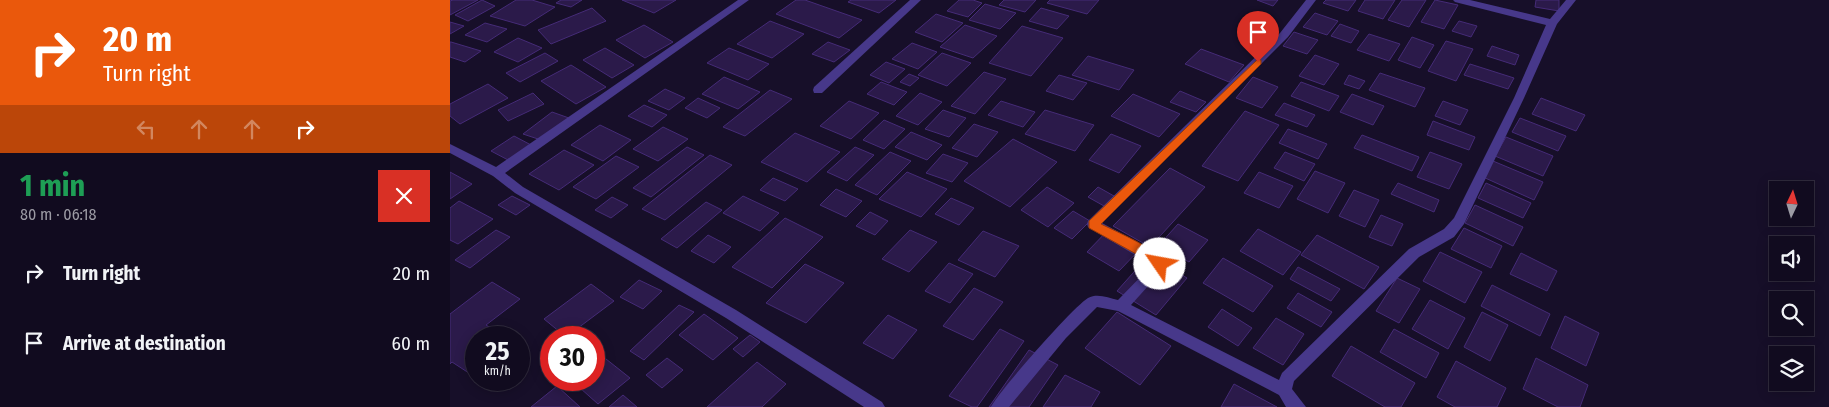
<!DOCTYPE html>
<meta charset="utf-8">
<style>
body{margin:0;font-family:"Fira Sans Condensed",sans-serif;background:#1a1428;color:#f1f3f6;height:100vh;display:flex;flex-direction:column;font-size:19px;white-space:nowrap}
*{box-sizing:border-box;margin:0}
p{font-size:16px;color:#9c9ba4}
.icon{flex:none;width:28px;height:28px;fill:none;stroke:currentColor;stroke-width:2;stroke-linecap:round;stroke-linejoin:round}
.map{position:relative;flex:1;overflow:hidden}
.panel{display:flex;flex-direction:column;background:#110b1f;width:450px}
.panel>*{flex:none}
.banner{background:#ea580c;color:#fff;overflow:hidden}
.needle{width:32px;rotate:4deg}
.fabs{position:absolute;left:1319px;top:181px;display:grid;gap:10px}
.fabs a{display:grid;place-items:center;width:45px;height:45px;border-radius:0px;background:#110b1f;box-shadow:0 2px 12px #0003,0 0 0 1px #302b3d;font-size:25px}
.speed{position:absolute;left:15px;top:326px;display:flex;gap:10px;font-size:25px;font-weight:700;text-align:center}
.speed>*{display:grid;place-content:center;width:65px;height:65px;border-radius:50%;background:#110b1f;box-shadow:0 2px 12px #0003,0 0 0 1px #302b3d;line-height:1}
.speed small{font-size:12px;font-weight:400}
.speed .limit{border:8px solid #d22;background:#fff;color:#111}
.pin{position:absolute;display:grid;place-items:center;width:42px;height:42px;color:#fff;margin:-51px -21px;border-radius:50% 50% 50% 0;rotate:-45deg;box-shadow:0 0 5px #0007}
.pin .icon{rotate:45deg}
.me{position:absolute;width:55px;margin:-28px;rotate:303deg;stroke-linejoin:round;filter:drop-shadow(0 0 4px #0008)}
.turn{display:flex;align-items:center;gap:18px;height:105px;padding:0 20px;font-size:22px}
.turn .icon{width:65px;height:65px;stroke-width:2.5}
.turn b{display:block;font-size:35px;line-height:42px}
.lanes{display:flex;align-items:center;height:48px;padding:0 20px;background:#0003;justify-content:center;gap:25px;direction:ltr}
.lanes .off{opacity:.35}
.round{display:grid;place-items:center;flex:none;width:52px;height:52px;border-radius:0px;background:#1a1428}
.overview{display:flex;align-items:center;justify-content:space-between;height:85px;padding:0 20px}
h1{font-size:30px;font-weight:700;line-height:38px;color:#1e9e55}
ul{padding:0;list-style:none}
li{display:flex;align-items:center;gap:15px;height:70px;padding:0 20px}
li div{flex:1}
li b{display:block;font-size:19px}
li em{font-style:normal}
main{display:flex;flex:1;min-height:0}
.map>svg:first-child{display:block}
.building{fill:#2b1a4a;stroke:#452b77}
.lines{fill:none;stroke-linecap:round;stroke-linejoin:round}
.minor{fill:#47388a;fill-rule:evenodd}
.route{fill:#ea580c;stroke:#983908}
</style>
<main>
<section class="panel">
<div class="banner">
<div class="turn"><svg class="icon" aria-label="right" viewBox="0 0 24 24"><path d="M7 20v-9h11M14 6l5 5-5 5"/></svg><div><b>20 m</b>Turn right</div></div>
<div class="lanes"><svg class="icon off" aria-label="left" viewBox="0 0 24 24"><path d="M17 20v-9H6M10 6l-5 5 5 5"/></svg><svg class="icon off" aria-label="ahead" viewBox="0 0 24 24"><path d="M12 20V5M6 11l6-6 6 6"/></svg><svg class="icon off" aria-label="ahead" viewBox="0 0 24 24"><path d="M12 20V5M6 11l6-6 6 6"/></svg><svg class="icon" aria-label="right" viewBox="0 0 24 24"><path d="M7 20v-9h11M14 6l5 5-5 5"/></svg></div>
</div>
<div class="overview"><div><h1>1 min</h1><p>80 m · 06:18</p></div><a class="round" style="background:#d93025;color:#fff"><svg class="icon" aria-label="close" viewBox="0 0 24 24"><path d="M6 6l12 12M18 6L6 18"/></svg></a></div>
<ul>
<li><svg class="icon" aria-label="right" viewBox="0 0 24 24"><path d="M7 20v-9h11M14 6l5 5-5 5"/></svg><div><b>Turn right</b></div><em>20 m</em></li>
<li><svg class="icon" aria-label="arrive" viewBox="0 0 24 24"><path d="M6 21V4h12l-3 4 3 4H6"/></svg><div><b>Arrive at destination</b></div><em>60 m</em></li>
</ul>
</section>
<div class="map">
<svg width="1379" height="407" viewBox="0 0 1379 407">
<rect width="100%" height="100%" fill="#170f29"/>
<!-- building -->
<g class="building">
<polygon points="3,0 28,0 0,15 0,1"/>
<polygon points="32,0 45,6 18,21 5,15"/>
<polygon points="66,0 82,0 105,7 75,26 40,16"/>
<polygon points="111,0 132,0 121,7 106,3"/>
<polygon points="172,0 226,0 204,13"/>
<polygon points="346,0 355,0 412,20 389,38 326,14"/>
<polygon points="401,0 446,0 429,13 398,2"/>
<polygon points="509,0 523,0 532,3 518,17 497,11"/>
<polygon points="554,0 586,0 575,12 549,5"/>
<polygon points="600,0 649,0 637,14 597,3"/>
<polygon points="807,0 828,0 823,6"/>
<polygon points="876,0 906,0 898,11 873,3"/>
<polygon points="915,0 945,0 933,19 908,11"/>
<polygon points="952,0 976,0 959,27 938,20"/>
<polygon points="985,0 1008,5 994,29 971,22"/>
<polygon points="1086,0 1109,0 1109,11 1085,7"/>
<polygon points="535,4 566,13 550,29 519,20"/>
<polygon points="142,8 156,21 101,44 88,30"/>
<polygon points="591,8 619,16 607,29 579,21"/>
<polygon points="865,13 888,21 877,35 853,27"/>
<polygon points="486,14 513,23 492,42 465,32"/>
<polygon points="320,21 354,34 322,58 287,44"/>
<polygon points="1009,21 1027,26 1021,37 1002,31"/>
<polygon points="0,22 14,26 0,34"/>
<polygon points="35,23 57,29 37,42 15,35"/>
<polygon points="890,24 909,31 901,43 881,36"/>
<polygon points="194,25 223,42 195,58 166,40"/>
<polygon points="515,25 547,36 523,58 490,47"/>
<polygon points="572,26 613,38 581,76 539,63"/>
<polygon points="844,32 868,40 857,54 833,46"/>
<polygon points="919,34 950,44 939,61 907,50"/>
<polygon points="962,37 984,45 970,68 948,60"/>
<polygon points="68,38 92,48 68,62 44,52"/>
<polygon points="996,41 1023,49 1006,81 978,71"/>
<polygon points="0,42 1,42 31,51 15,62 0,57"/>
<polygon points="378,42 400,50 384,62 362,54"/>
<polygon points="462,43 487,52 468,69 442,59"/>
<polygon points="1042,46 1069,55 1065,65 1037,56"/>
<polygon points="155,48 184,65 162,78 133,60"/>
<polygon points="279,48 319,64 298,80 257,63"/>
<polygon points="751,49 794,65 779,82 735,64"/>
<polygon points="95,53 108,61 70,82 56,73"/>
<polygon points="492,53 521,63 497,86 468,75"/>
<polygon points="865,55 889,64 874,85 849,76"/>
<polygon points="638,56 684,70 669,90 622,75"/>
<polygon points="436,62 455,69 439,83 420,75"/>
<polygon points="1020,64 1064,78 1058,89 1014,75"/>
<polygon points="121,65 156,87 126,104 91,81"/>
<polygon points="534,72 556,79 525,114 501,106"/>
<polygon points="930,73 975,88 965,107 919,90"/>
<polygon points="459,74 469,78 460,86 450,82"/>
<polygon points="609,75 637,83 623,100 596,91"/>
<polygon points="899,75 915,81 909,89 894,84"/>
<polygon points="274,77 310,92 288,109 252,94"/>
<polygon points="803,77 828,87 812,108 786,98"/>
<polygon points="431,82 457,92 444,105 417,94"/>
<polygon points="851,82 889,96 879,111 841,96"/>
<polygon points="38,84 58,98 10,124 0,116 0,104"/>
<polygon points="215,89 235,98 219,110 198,101"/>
<polygon points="320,90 342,99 295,136 273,127"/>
<polygon points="730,91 756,102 746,112 720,102"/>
<polygon points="83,93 94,104 58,121 48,110"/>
<polygon points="470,93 492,102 468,125 446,116"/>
<polygon points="683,94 730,114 709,137 661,116"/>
<polygon points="902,94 934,106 923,125 890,112"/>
<polygon points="248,98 270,108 257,118 235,108"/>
<polygon points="1091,98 1135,115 1126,131 1082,114"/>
<polygon points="399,101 429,113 401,139 370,126"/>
<polygon points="551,101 585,112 573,127 538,115"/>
<polygon points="993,101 1018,110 1010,125 985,116"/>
<polygon points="834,103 865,115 857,127 825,115"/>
<polygon points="194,105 217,115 202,127 178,116"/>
<polygon points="493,110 516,118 499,137 475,129"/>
<polygon points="595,110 644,125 625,151 575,134"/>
<polygon points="795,111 829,125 788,181 752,166"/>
<polygon points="102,112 119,118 91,140 73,134"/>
<polygon points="1070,118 1116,136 1108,151 1062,132"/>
<polygon points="434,120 455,129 434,149 413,140"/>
<polygon points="983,121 1025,137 1019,150 977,135"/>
<polygon points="524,124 548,132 527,157 502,148"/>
<polygon points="150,125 181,140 153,161 121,145"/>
<polygon points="213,127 238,139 208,161 183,149"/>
<polygon points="838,129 877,144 868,159 829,143"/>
<polygon points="461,132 492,145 477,160 445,147"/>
<polygon points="345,133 390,152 357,182 311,162"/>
<polygon points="661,134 691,146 669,173 639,160"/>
<polygon points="912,135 969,157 962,171 904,148"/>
<polygon points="64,136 83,146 60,161 41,151"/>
<polygon points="1056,137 1103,156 1093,176 1045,156"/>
<polygon points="563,139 607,162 560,207 514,181"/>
<polygon points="237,147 254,155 201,197 183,188"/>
<polygon points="405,147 424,155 397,181 377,172"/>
<polygon points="114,150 144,165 109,190 79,174"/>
<polygon points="440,152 461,161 427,195 405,185"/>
<polygon points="835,152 865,164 854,181 824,168"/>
<polygon points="980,152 1012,164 999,189 967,177"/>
<polygon points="493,154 518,163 502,182 476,173"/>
<polygon points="260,155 282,165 215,220 192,209"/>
<polygon points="166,156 189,167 146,199 123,187"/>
<polygon points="1043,161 1093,182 1084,200 1033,177"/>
<polygon points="720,168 755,187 700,247 663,226"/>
<polygon points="865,171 895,183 878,213 847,199"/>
<polygon points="0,172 22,184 0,199"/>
<polygon points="457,172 497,189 471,217 429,199"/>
<polygon points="809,172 843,186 829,208 794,193"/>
<polygon points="323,178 348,189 335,201 310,190"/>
<polygon points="948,183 989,200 984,212 941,194"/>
<polygon points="1036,183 1081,203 1073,218 1028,198"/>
<polygon points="597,187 624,203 598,227 571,210"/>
<polygon points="648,187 664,196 654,206 638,197"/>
<polygon points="386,189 412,201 396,217 370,205"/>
<polygon points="904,190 929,200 915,227 889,216"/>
<polygon points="62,196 80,205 66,215 48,205"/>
<polygon points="293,196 329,213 310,231 273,213"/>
<polygon points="162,197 178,205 161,218 145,210"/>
<polygon points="501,198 524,208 509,225 485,214"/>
<polygon points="9,201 43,219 8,244 0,240 0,208"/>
<polygon points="256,202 272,210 227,248 211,239"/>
<polygon points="1025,205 1073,227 1063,246 1015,223"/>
<polygon points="623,211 640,221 622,239 604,228"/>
<polygon points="420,212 438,221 425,235 406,226"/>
<polygon points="931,215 953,224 942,246 919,237"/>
<polygon points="335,218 373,237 322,288 282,267"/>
<polygon points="728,224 758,240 739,262 709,245"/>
<polygon points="660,228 692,247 669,271 637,252"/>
<polygon points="1014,228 1052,246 1041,268 1001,249"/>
<polygon points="808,229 851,252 833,275 790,251"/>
<polygon points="46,230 60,237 20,268 5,260"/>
<polygon points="460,230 487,242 459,272 432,259"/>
<polygon points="533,231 569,246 545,277 508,260"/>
<polygon points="258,235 281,247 264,263 241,251"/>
<polygon points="867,235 929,267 914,289 851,255"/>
<polygon points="990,252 1032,272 1015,303 973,281"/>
<polygon points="1071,253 1107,271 1097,291 1060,274"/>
<polygon points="699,255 737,278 706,315 667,291"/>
<polygon points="773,258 823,286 803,312 753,283"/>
<polygon points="499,263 523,274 500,303 475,291"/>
<polygon points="355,264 394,283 356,323 316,303"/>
<polygon points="848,267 890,289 881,301 840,279"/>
<polygon points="947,278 970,289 949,323 926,311"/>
<polygon points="189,280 212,291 193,309 170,297"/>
<polygon points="42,282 70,299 36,325 56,338 26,338 25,377 2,362 0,364 0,314"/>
<polygon points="141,284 164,301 116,337 94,319"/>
<polygon points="1042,285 1100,314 1090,336 1031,306"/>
<polygon points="524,288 553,302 523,340 493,326"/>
<polygon points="848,293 882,312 871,327 837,308"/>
<polygon points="980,300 1015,318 998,349 962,329"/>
<polygon points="229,305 244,312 194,360 180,351"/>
<polygon points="772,309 802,328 788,346 758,327"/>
<polygon points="667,312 721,346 690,385 635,348"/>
<polygon points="1032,312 1058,325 1040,361 1014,347"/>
<polygon points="254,314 288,338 263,360 229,335"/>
<polygon points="438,315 467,330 443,359 413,343"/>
<polygon points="1115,316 1149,333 1136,366 1101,348"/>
<polygon points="826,318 854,334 833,365 803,348"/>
<polygon points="550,329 574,341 527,407 522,407 499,396"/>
<polygon points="944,329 989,353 976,378 930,352"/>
<polygon points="300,335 310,342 293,357 283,349"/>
<polygon points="901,346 965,383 951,407 935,407 882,376"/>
<polygon points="579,350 608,365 579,407 539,407"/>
<polygon points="151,355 180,378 148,404 121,380 144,380 144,361"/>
<polygon points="217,358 233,370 212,388 196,375"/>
<polygon points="1086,358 1138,385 1130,407 1108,407 1073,389"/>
<polygon points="1006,361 1056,388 1047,407 1005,407 987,397"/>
<polygon points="307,362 336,384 312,407 257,407"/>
<polygon points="615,375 650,392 641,407 593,407"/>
<polygon points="784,384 827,407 771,407"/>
<polygon points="107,386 130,407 81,407"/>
<polygon points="173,395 187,407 159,407"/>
</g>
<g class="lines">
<!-- minor -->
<g class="minor">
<polygon points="288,0 299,0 55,173 73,187 286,310 432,402 435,407 414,407 276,318 65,193 43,176 0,153 0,144 46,167"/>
<polygon points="460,0 471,0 372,93 364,93 363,90 364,87"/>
<path d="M856,0H866L838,37L652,223L707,253L717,265L681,305L829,380L832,373L959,249L994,229L1004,218L1064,98L1096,25L1005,2L1003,0H1020L1100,19L1116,0H1126L1107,24L1074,98L1014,224L1004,237L969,257L844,381L842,389L856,407H836L829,395L668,311L647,307L616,338L559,407H541C548,392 624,306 638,298C648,293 658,298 668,300L702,265L638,227L637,224L638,221L830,33Z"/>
</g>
</g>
<!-- route -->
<path class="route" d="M808,59L811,60V64L651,224C667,232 708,249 716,264L714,267H705L697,260L639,228V221Z"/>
</svg>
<div class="fabs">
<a><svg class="needle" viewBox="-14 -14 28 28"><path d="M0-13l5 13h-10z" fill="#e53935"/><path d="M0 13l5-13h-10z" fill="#9c9ba4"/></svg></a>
<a><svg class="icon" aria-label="sound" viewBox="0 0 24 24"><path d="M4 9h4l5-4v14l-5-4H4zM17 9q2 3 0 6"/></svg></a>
<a><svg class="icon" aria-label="search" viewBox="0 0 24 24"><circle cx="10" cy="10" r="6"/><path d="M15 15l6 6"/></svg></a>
<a><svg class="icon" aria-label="layers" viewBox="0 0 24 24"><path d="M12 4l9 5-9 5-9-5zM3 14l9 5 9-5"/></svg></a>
</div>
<div class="speed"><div>25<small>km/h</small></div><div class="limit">30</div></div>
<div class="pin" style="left:808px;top:62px;background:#d93025"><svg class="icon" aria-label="arrive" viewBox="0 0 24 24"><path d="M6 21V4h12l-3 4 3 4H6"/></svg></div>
<svg class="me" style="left:710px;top:264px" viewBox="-20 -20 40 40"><circle r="19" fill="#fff"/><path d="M0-13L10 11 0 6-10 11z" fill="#ea580c"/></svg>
</div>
</main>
